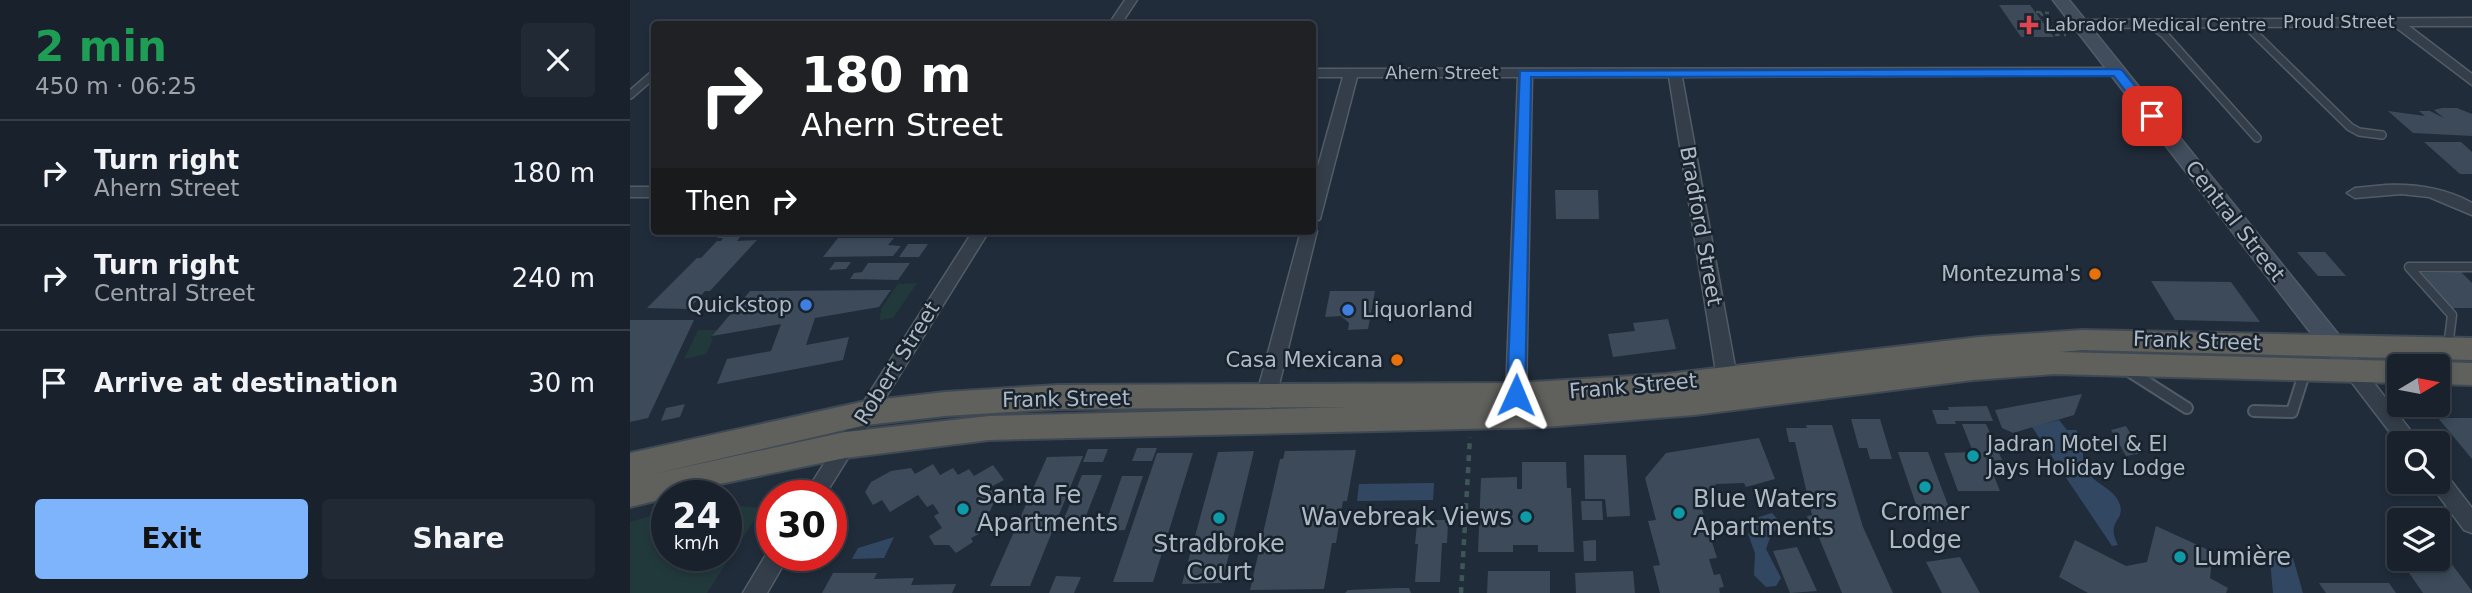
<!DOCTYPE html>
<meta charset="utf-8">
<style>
body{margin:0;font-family:"DejaVu Sans",sans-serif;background:#212934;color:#f1f3f6;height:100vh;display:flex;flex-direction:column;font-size:26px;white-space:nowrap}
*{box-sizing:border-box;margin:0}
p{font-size:23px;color:#9fa3a9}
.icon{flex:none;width:38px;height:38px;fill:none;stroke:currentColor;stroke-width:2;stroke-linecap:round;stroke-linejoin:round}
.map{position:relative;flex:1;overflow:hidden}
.details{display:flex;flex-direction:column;background:#18212c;width:630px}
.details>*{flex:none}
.guide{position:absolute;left:21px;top:21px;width:665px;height:214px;border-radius:7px;box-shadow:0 4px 10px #0003,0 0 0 2px #363e48;background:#202124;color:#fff;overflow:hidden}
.needle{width:46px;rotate:80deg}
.tools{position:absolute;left:1757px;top:354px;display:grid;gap:14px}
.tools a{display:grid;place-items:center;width:63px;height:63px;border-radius:7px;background:#18212c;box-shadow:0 4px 10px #0003,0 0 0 2px #363e48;font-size:35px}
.speed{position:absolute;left:21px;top:480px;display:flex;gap:14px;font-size:35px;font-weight:700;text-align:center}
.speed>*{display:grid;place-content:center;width:91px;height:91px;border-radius:50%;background:#18212c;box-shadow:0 4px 10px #0003,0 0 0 2px #363e48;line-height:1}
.speed small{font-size:18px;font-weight:400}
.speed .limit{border:10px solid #d22;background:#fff;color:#111}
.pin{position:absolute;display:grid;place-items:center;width:60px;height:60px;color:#fff;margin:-30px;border-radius:14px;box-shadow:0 4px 10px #0006}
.me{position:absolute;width:77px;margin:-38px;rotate:1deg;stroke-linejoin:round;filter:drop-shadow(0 0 5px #0008)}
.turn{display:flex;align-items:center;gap:24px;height:147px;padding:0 35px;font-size:32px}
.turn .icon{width:91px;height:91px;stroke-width:2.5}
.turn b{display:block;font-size:49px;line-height:60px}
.then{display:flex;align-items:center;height:66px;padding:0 35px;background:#0003;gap:14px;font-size:26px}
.round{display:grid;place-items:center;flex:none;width:74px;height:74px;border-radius:7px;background:#212934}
.headline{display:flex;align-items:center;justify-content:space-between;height:119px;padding:0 35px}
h1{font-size:42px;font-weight:800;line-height:52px;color:#1e9e55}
.action{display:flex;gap:14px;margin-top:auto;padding:14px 35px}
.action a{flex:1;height:80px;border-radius:7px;background:#7db4fc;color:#111;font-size:28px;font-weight:800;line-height:80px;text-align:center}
.action a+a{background:#212934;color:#f1f3f6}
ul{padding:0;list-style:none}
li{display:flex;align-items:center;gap:21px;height:105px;padding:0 35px;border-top:2px solid #363e48}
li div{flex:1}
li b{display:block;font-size:26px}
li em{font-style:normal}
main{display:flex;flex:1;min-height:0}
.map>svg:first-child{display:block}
.green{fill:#22393b}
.water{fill:#324862}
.building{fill:#3c4a59}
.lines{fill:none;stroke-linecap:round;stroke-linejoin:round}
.service-far2-casing{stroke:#515c67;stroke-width:10}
.service-far1-casing{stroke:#515c67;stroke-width:11}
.service-casing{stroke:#515c67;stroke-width:14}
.minor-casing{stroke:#515c67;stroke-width:3}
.secondary-casing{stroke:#515c67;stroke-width:3}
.trunk-casing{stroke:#3e4954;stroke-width:4}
.path-far1{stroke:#3f5658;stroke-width:2.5;stroke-dasharray:4.5 4.5;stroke-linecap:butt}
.path{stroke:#3f5658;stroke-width:4.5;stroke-dasharray:6 6;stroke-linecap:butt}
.service-far2{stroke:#343e4a;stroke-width:7}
.service-far1{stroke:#343e4a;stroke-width:8}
.service{stroke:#343e4a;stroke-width:10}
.minor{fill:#343e4a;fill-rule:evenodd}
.secondary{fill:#414d5d;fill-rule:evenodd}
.trunk{fill:#60605d;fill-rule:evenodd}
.route{fill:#1a73e8;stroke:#114b97;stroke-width:2}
.health-dot{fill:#e0444e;stroke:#19232e;stroke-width:2.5}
.food-dot{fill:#e8710a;stroke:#19232e;stroke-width:2.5}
.shop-dot{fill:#3f7fe0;stroke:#19232e;stroke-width:2.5}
.culture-dot{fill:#0f9aa8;stroke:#19232e;stroke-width:2.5}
.labels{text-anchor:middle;stroke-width:5;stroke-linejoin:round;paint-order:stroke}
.far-street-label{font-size:18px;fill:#aeb9c6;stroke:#19232e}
.far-poi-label{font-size:18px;fill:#aeb9c6;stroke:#19232e;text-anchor:start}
.street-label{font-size:21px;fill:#aeb9c6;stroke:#19232e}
.poi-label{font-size:21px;fill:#aeb9c6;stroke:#19232e;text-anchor:end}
.near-poi-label{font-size:24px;fill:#aeb9c6;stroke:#19232e;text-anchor:start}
</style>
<main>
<section class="details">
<div class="headline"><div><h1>2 min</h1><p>450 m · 06:25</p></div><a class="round"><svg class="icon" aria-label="close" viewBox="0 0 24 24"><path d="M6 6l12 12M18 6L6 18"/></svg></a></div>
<ul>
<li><svg class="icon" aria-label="right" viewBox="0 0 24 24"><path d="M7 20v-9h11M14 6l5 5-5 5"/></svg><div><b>Turn right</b><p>Ahern Street</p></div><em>180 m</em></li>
<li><svg class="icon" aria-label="right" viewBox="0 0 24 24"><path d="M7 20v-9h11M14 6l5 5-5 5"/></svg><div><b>Turn right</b><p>Central Street</p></div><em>240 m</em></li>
<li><svg class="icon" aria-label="arrive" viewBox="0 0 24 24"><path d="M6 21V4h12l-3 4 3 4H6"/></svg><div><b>Arrive at destination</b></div><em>30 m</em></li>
</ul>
<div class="action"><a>Exit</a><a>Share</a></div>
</section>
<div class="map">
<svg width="1842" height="593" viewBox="0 0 1842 593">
<rect width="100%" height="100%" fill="#202c3a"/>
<!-- green -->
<g class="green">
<polygon points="287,283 263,318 250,320 251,309 268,284"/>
<polygon points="68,330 88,330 80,338 83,339 76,354 54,359"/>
<polygon points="96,505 132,508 77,593 0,593 0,522 37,511 37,555 96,555"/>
</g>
<!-- water -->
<g class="water">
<path d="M1429,420L1437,430H1446C1459,448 1448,457 1457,471C1465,485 1485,488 1490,505C1495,522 1475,520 1488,545L1482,546L1402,427Z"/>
<polygon points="804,483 803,500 727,501 729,484"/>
<polygon points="1142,513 1152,524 1141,535 1136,549 1151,578 1146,586 1136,587 1124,575 1125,553 1118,534 1128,523 1129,517"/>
<polygon points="264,537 254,558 222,559 228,548"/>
<polygon points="1639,550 1663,558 1673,593 1643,593"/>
</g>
<!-- building -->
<g class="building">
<polygon points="1369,5 1400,5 1424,37 1391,37"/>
<polygon points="1812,108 1827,108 1842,114 1842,136 1783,133 1758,111 1795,116 1789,111 1800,111 1814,118 1804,110"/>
<polygon points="1794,142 1831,142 1842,152 1842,174 1830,174"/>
<polygon points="925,190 968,190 969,219 926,219"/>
<polygon points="94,231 115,231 107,241 127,240 80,291 75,291 59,309 17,308 67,258 71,258 87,241 91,241 93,238 87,238"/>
<polygon points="208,238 264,238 258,245 271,246 263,256 193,257"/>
<polygon points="278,244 298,244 289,257 269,257"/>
<polygon points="1667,252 1695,252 1716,276 1688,276"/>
<polygon points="205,262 221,262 216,269 199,270"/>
<polygon points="238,263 280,263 268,280 220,279 224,273 232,272"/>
<polygon points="1831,272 1842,283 1842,308 1818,308 1785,273"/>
<polygon points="1521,281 1601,282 1630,322 1545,320"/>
<polygon points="261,290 249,307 185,318 176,345 219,337 213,360 87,384 97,359 141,351 151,324 82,336 120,291"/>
<polygon points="700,291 745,291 738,329 718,330 719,323 711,316 695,317"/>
<polygon points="1038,319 1046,349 983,357 978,334 1005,331 1003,323"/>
<polygon points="0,320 64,320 18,418 0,422"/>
<polygon points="1452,394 1444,415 1383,433 1372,428 1365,410"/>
<polygon points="55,404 50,417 31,421 36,408"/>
<polygon points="1357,406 1363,421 1325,421 1326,424 1307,424 1302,410 1319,410 1318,407"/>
<polygon points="1808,418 1842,418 1842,459"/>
<polygon points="1221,419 1250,419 1262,459 1240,459 1237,448 1229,448"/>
<polygon points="1332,424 1356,424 1372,460 1358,461 1370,491 1328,491 1314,453 1343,452"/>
<polygon points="1176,425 1202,425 1233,527 1263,593 1212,593 1187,533 1181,534 1177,516 1182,515 1165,442 1159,442 1156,428 1177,428"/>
<polygon points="1496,426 1512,453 1496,456 1481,430"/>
<polygon points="1129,438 1145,479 1116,487 1114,483 1086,484 1078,501 1075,499 1071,506 1078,529 1083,529 1087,541 1082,542 1087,558 1079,559 1084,575 1090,574 1094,587 1089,588 1090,593 1030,593 1023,566 1030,565 1018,521 1026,520 1015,478 1036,453"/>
<polygon points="507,448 527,448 522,461 502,461"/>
<polygon points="458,449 478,449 473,462 453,462"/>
<polygon points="726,450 717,501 713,501 706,543 702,543 694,589 620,590 650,459 653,459 655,451"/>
<polygon points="624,451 592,583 552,584 588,452"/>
<polygon points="1268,452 1298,452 1324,521 1292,522"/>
<polygon points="527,453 563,453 523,582 483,582"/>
<polygon points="954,455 996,455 1000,516 977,517 975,499 955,499"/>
<polygon points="453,456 400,586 360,586 417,457"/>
<polygon points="892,462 936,462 937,488 941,488 944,552 908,552 908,545 883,545 883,552 848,552 851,478 887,477 887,489 892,489"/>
<polygon points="303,464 310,475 323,468 328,475 339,469 344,476 363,465 374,480 361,487 367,495 360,511 348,518 353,524 346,529 349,534 341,538 343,542 326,553 319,545 304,545 299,536 312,528 304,516 309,513 303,504 297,507 288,495 260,512 252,500 243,505 235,492 241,482 261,471 281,468 285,474"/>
<polygon points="452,475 472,475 454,521 433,521"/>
<polygon points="492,476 513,476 495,530 473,531"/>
<polygon points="951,501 972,501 973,520 952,520"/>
<polygon points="790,520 815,520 815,523 818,523 817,543 812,543 810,582 785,582 788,544 785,544 787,524 790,523"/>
<polygon points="1526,526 1583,552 1580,578 1598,588 1596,593 1458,593 1429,577 1445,540 1496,566 1517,562"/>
<polygon points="966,540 966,561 954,561 953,541"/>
<polygon points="1808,546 1842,591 1841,593 1793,593 1770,560 1808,558"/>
<polygon points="1167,547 1187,591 1160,593 1143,551"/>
<polygon points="1330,557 1350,593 1312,593 1296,562"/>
<polygon points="858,571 920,571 920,593 857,593"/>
<polygon points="1003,571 1005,593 946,593 945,573"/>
<polygon points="203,573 247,573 244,579 284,578 281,585 326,584 322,593 192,593"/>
<polygon points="426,576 451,577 444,593 419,593"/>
<polygon points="1689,583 1759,583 1766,593 1696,593"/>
<polygon points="768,588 779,588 781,593 715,593 718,590"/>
</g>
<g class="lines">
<!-- service-far2 casing -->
<g class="service-far2-casing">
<g id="service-far2">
<polyline points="1519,23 1534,34 1627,138"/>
<polyline points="1614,23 1720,127 1729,132 1752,135"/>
<polyline points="0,95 24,74"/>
</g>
</g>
<!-- service-far1 casing -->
<g class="service-far1-casing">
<polyline id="service-far1" points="1818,347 1822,315 1779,267 1842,267"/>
</g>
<!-- service casing -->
<g class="service-casing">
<g id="service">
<polyline points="1499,371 1557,408"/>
<polyline points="1624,411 1662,412 1675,371"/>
</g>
</g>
<!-- minor casing -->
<g class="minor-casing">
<g id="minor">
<polygon points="495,0 507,0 491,24 479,24"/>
<polygon points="1842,18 1842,26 1779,26 1842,74 1842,85 1764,26 1450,28 1444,24 1450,20"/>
<polygon points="1488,68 1493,69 1493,75 1052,77 1107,378 1104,383 1090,383 1087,378 1039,77 902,77 896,395 893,400 886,402 879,400 876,395 888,77 727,77 690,219 682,224 682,188 713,77 682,77 682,69"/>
<path d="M1756,185C1786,184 1815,188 1842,203V215L1799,197L1771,194L1725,198L1717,193L1725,188Z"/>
<rect x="0" y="187" width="24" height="10"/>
<polygon points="682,227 687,231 646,397 643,402 636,404 629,402 626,397 671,231 682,231"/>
<polygon points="343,231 359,231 195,495 174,495"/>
<polygon points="1724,364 1731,366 1790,443 1769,444 1717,376 1715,371 1717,366"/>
<polygon points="1808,471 1815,473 1842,508 1842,533 1834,530 1801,485 1799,481 1808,481"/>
<polygon points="140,548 142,555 159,555 137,593 113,593"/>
</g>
</g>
<!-- secondary casing -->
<g class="secondary-casing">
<polygon id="secondary" points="1423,0 1439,0 1733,365 1736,371 1733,377 1724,380 1715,377"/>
</g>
<!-- trunk casing -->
<g class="trunk-casing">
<g id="trunk">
<path d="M1452,330L1842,338V360L1452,350L1430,352L1769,361L1781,366H1769V383L1424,374L1343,380L1064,415L915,427L359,440L215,458L37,495V498L0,507V453L236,401L315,392L428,385L886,383L1036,374L1349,337ZM719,407L359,416L215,432L23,474L236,425L315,416L428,409Z"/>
<polygon points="1808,362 1842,363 1842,385 1808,384 1808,366 1797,366"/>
</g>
</g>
<!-- path-far1 -->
<g class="path-far1">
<polyline points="1406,12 1419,13"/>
<polyline points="1410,12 1426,35 1436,35"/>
</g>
<!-- path -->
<polyline class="path" points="831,593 840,437"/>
<!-- service-far2 -->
<use href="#service-far2" class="service-far2"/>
<!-- service-far1 -->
<use href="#service-far1" class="service-far1"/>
<!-- service -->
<use href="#service" class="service"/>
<!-- minor -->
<use href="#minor" class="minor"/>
<!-- secondary -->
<use href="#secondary" class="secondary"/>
<!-- trunk -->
<use href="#trunk" class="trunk"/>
</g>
<!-- route -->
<polygon class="route" points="1488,69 1492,70 1527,113 1527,119 1517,119 1484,76 901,77 895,395 892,399 880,399 877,395 890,71"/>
<!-- markers -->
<path class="health-dot" d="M1395.5 14.5h7v7h7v7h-7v7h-7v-7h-7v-7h7z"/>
<g class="food-dot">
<circle cx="1465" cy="274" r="7"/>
<circle cx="767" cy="360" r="7"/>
</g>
<g class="shop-dot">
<circle cx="176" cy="305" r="7"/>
<circle cx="718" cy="310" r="7"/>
</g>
<g class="culture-dot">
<circle cx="1343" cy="456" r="7"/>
<circle cx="1295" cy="487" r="7"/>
<circle cx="333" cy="509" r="7"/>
<circle cx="1049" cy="513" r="7"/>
<circle cx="896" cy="517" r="7"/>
<circle cx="589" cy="518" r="7"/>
<circle cx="1550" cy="557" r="7"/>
</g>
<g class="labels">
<!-- far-street labels -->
<g class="far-street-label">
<text x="1709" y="28">Proud Street</text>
<text x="812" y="79">Ahern Street</text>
</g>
<!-- far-poi labels -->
<g class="far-poi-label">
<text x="1415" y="31">Labrador Medical Centre</text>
</g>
<!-- street labels -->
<g class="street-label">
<text transform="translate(1605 221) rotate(52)" y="7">Central Street</text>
<text transform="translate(1071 226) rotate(80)" y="7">Bradford Street</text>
<text transform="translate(1567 341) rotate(2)" y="7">Frank Street</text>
<text transform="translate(267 363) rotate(-58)" y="7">Robert Street</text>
<text transform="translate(1003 386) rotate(-5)" y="7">Frank Street</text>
<text transform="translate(436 399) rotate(-1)" y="7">Frank Street</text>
</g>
<!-- poi labels -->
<g class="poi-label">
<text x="1451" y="281">Montezuma's</text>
<text x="162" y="312">Quickstop</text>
<text x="732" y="317" text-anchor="start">Liquorland</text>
<text x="753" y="367">Casa Mexicana</text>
<text x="1357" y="451" text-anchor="start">Jadran Motel &amp; El<tspan x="1357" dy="24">Jays Holiday Lodge</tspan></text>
</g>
<!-- near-poi labels -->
<g class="near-poi-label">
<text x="347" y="503">Santa Fe<tspan x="347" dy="28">Apartments</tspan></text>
<text x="1063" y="507">Blue Waters<tspan x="1063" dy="28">Apartments</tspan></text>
<text x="1295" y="520" text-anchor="middle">Cromer<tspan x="1295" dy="28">Lodge</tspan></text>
<text x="882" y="525" text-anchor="end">Wavebreak Views</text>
<text x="589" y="552" text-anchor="middle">Stradbroke<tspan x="589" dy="28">Court</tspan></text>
<text x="1564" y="565">Lumière</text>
</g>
</g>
</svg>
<div class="tools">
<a><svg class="needle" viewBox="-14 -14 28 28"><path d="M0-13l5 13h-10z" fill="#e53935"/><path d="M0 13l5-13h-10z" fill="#9fa3a9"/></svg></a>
<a><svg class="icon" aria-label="search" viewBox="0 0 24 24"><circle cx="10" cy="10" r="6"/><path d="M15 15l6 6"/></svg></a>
<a><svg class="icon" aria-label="layers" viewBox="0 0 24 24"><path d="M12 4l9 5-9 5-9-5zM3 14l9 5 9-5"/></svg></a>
</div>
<div class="speed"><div>24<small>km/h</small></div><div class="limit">30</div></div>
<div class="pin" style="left:1522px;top:116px;background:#d93025"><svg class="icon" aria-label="arrive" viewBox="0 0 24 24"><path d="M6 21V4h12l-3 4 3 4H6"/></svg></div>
<svg class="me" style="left:886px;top:395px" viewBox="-20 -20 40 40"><path d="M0-17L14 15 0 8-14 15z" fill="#1a73e8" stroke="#fff" stroke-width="4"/></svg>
<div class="guide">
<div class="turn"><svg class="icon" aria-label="right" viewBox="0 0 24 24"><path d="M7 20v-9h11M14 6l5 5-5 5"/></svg><div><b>180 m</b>Ahern Street</div></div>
<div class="then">Then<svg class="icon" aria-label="right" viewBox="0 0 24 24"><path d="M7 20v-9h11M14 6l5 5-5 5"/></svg></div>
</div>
</div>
</main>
